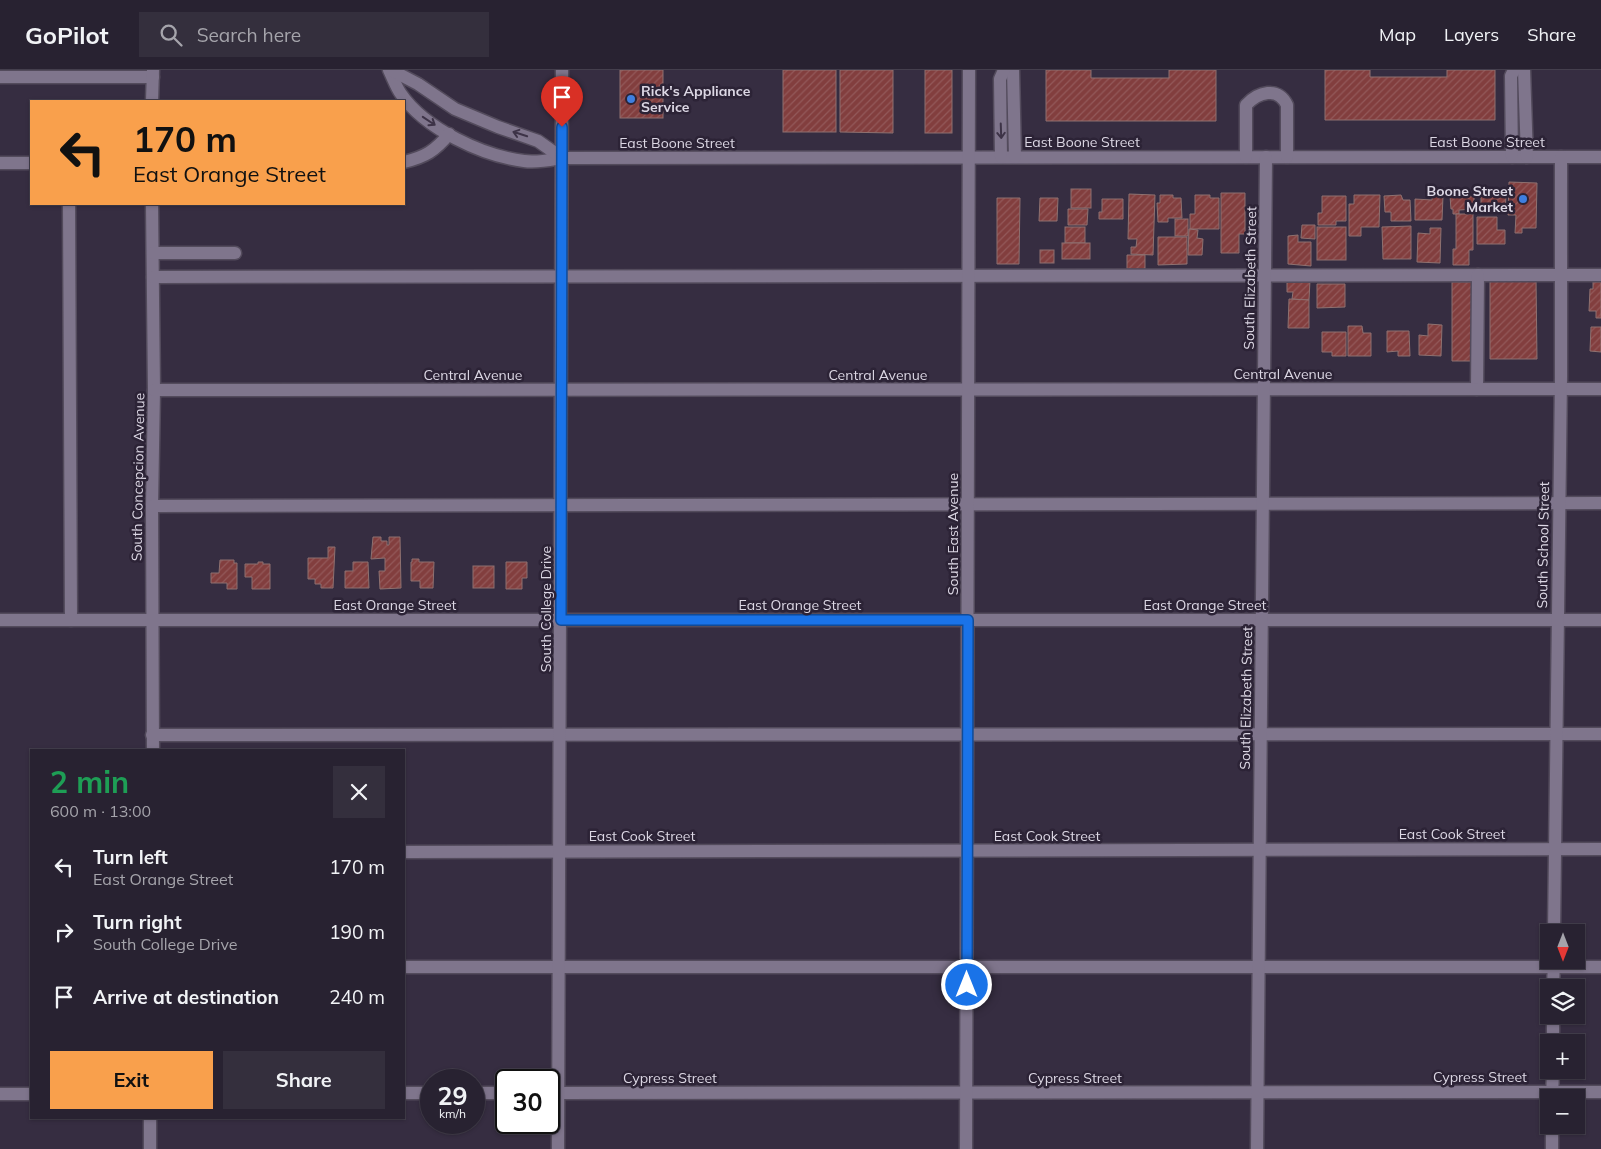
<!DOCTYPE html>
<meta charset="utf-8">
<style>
body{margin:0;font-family:Mulish,sans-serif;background:#342f3d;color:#f1f3f6;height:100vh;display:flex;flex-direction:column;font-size:19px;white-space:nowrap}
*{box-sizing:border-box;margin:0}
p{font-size:16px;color:#a5a4ab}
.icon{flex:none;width:28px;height:28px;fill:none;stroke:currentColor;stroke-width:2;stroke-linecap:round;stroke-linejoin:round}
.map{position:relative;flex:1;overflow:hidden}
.side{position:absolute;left:30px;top:679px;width:375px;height:370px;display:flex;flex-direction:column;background:#282231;border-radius:0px;box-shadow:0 1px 4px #0004,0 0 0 1px #443f4d}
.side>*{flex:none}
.top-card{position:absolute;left:30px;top:30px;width:375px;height:105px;border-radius:0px;box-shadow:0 1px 4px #0004,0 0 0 1px #443f4d;background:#f9a04c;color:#111;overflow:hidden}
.needle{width:32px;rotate:180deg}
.controls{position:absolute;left:1540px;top:854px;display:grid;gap:10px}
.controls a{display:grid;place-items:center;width:45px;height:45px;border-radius:0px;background:#282231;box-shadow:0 1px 4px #0004,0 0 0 1px #443f4d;font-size:25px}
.speed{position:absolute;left:420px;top:999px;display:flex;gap:10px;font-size:25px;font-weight:700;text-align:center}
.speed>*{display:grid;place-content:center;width:65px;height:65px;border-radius:50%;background:#282231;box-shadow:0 1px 4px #0004,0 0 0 1px #443f4d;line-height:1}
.speed small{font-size:12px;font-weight:400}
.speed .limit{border:2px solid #111;border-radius:8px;background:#fff;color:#111}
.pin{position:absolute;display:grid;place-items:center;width:42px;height:42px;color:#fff;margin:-51px -21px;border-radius:50% 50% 50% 0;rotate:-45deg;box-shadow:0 0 5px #0007}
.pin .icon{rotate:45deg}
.me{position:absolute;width:55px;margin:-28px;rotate:0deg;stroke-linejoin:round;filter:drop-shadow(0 0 4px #0008)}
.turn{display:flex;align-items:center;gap:18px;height:105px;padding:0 20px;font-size:22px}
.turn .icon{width:65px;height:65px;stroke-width:2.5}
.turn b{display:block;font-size:35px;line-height:42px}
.round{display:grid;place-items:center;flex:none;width:52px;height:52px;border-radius:0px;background:#342f3d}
.overview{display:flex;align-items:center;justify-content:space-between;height:85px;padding:0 20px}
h1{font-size:30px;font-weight:700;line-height:38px;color:#1e9e55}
.action{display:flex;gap:10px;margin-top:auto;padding:10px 20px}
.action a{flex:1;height:58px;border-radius:0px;background:#f9a04c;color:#111;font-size:20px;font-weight:700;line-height:58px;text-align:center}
.action a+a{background:#342f3d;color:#f1f3f6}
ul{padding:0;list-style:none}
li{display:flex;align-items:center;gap:15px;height:65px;padding:0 20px}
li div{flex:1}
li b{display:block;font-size:19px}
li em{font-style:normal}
header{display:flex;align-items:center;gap:30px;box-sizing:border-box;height:70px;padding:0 25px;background:#282231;border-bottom:1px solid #443f4d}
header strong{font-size:24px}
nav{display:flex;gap:28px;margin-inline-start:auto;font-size:18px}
.search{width:350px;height:45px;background:#342f3d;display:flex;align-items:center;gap:12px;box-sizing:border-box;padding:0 18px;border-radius:0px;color:#a5a4ab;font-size:19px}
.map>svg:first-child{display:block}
.building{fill:url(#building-hatch);stroke:#8e7170}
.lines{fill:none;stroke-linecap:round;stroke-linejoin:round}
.minor-casing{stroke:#534b5c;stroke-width:15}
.minor{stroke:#7f758c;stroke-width:12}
.oneway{stroke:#3d3347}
.route-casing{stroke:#114b97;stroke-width:12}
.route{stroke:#1a73e8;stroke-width:9}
.shop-dot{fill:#3f7fe0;stroke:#2c2336;stroke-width:2}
.labels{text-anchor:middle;stroke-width:5;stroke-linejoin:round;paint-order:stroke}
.poi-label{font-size:14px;font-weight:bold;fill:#dcd7e4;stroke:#2c2336;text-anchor:start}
.street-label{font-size:14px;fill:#dcd7e4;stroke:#2c2336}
</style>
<header>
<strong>GoPilot</strong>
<div class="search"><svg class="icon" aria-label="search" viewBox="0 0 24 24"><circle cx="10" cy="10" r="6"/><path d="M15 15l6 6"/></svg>Search here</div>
<nav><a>Map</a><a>Layers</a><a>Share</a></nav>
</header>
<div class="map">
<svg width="1601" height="1079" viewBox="0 0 1601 1079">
<defs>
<pattern id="building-hatch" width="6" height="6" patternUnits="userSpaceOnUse" patternTransform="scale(1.25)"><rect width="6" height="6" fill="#823e3e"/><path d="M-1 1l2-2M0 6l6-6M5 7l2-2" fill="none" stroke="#93595a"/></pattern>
</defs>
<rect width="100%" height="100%" fill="#362d41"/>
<!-- building -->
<g class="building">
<rect x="620" y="0" width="43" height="48"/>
<rect x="783" y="0" width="53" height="62"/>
<polygon points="840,0 893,0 893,63 840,62"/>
<rect x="925" y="0" width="27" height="63"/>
<polygon points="1046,0 1091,0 1091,8 1169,8 1169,0 1216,0 1216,51 1046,51"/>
<polygon points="1325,0 1370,0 1370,7 1447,7 1447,0 1495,0 1495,50 1325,50"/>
<polygon points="1509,112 1537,113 1536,158 1522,158 1522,163 1515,163 1516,145 1508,145"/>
<rect x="1071" y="119" width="20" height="19"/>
<polygon points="1221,123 1245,123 1245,164 1239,164 1239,183 1221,183"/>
<polygon points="1129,124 1155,125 1153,185 1131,184 1131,177 1136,177 1137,169 1128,169"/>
<polygon points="1160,125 1173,125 1173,128 1181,128 1182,148 1168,148 1168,152 1158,152 1157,133 1160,133"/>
<polygon points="1195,125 1210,125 1210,128 1219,128 1219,159 1190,159 1190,144 1195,144"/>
<polygon points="1354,125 1380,125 1379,157 1361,157 1361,166 1349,166 1349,134 1354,134"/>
<polygon points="1401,125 1403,130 1410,130 1411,151 1391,151 1391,142 1385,142 1384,126"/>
<polygon points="1432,125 1443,126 1442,150 1415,150 1415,129 1432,130"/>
<polygon points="1481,125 1506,125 1505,142 1481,142"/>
<polygon points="1322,126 1346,126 1346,151 1336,151 1336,155 1318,155 1318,143 1322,143"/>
<polygon points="1450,126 1474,126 1474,139 1459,140 1459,144 1453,144 1453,139 1451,139"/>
<polygon points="997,128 1020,128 1019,194 997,194"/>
<polygon points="1040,128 1058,128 1057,151 1039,151"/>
<polygon points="1102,129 1123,129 1123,149 1099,149 1099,142 1102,142"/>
<polygon points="1068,139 1088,139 1087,155 1068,155"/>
<polygon points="1456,144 1473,144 1473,180 1469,180 1469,195 1453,195 1453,179 1456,179"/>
<polygon points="1477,147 1497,147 1497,160 1505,160 1505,174 1477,174"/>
<rect x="1175" y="149" width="13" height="17"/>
<polygon points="1302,155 1315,155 1315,169 1301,168"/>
<polygon points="1411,156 1411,189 1383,189 1382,157"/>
<rect x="1065" y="157" width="20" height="16"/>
<rect x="1317" y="157" width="29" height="33"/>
<polygon points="1430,158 1441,158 1440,193 1417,192 1418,163 1430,164"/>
<polygon points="1189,159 1198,160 1197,168 1203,169 1202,185 1188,185"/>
<polygon points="1298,165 1298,172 1311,172 1311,196 1288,194 1288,166"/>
<polygon points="1158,167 1187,167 1187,194 1158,195"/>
<rect x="1062" y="173" width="28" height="16"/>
<rect x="1040" y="180" width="14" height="13"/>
<polygon points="1127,185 1145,185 1145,200 1127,199"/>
<polygon points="1536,209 1537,289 1490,289 1490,211"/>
<polygon points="1287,210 1310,210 1309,230 1292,229 1293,222 1287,222"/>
<polygon points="1452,212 1472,212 1471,291 1452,291"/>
<polygon points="1593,212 1601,212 1601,248 1596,248 1596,241 1589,241 1590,219 1593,219"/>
<polygon points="1317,214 1345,214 1345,237 1317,238"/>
<polygon points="1289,229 1309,230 1309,258 1288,258"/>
<polygon points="1428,254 1442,255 1441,286 1419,285 1419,265 1428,266"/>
<polygon points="1348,256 1362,256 1363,263 1371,263 1371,286 1348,286"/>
<polygon points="1591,257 1601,257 1601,282 1590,281"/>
<polygon points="1387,261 1409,261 1410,286 1398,286 1398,281 1387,282"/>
<polygon points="1322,262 1346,262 1346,286 1332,286 1332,282 1322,282"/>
<polygon points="373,467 381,467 381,471 387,471 387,475 389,475 389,467 400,467 401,518 380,519 379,501 385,501 385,488 371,489"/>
<polygon points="328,477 335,477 333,518 321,518 321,514 315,514 315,509 308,509 308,488 328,488"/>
<polygon points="412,489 419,489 419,492 434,492 433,518 420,518 420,511 411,511 411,492 412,492"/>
<polygon points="220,490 234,490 234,493 237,493 237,519 227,519 227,513 211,513 211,503 219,503"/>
<polygon points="258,492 263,492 263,494 270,494 270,519 252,519 252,507 245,507 245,494 258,494"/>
<polygon points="353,492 368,492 369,518 345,518 345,501 353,501"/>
<polygon points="506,492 527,492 527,508 522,508 522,519 506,519"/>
<rect x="473" y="496" width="21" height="22"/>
</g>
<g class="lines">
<!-- minor casing -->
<g class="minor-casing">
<g id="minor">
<path d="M389,0C393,8 396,17 401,24C425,59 483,86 524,91C537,93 550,90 562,88L1601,87"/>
<polyline points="391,0 418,14 455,39 498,57 538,71 562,88"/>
<polyline points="1013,0 1015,87"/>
<polyline points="1524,0 1527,87"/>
<polyline points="0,7 153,7"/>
<polyline points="152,31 153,0"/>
<polyline points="1001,87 1000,9 1004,0"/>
<path d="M1246,87V35C1258,22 1278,16 1287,35V87"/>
<polyline points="1512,87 1511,6 1514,0"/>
<path d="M404,92C425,87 435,81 449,64"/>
<polyline points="0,93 31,93"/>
<polyline points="69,134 71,550"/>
<polyline points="152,134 154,320 152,436 153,680"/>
<polyline points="153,183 235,183"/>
<polyline points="153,207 1601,205"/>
<polyline points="1477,319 1478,205"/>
<polyline points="154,320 1601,319"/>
<polyline points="152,436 1601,433"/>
<polyline points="0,550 1601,550"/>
<polyline points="152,665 1601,664"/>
<polyline points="404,782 1601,779"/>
<polyline points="1554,862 1561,307 1561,87"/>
<polyline points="404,897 1601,897"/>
<polyline points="1553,918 1554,890"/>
<polyline points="1553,972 1553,945"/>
<polyline points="404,1023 431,1023"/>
<polyline points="474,1023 506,1023"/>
<polyline points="549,1023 1601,1022"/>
<polyline points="0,1024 31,1024"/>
<polyline points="1552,1028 1553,1000"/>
<polyline points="150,1048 150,1079"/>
<polyline points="558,1079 562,0"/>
<polyline points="966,1079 969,0"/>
<polyline points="1257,1079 1266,87"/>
<polyline points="1552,1079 1552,1055"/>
</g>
</g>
<!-- minor -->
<use href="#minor" class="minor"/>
</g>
<!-- one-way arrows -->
<defs><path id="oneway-shaft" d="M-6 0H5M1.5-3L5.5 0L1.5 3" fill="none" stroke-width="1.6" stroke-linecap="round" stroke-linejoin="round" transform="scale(1.25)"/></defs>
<g class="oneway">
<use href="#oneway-shaft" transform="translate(429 51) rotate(34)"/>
<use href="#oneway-shaft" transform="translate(1001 61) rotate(88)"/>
<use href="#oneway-shaft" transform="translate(520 64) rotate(-162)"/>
</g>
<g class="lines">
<!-- route casing -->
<g class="route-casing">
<polyline id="route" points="562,57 561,550 968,550 967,915"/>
</g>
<!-- route -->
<use href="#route" class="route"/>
</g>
<!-- markers -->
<g class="shop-dot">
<circle cx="631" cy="29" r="5"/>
<circle cx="1523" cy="129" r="5"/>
</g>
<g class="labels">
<!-- poi labels -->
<g class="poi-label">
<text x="641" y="26">Rick's Appliance<tspan x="641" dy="16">Service</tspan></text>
<text x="1513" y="126" text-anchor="end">Boone Street<tspan x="1513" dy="16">Market</tspan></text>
</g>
<!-- street labels -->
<g class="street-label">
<text x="1082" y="77">East Boone Street</text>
<text x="1487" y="77">East Boone Street</text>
<text x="677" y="78">East Boone Street</text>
<text transform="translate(1250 208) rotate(-89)" y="5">South Elizabeth Street</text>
<text x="1283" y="309">Central Avenue</text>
<text x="473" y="310">Central Avenue</text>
<text x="878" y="310">Central Avenue</text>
<text transform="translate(138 407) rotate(-89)" y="5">South Concepcion Avenue</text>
<text transform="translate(953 464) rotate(-90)" y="5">South East Avenue</text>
<text transform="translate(1543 475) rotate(-89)" y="5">South School Street</text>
<text x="395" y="540">East Orange Street</text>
<text x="800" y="540">East Orange Street</text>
<text x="1205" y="540">East Orange Street</text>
<text transform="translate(546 539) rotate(-90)" y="5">South College Drive</text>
<text transform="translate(1246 628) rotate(-89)" y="5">South Elizabeth Street</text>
<text x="1452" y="769">East Cook Street</text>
<text x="642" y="771">East Cook Street</text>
<text x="1047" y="771">East Cook Street</text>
<text x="1480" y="1012">Cypress Street</text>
<text x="670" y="1013">Cypress Street</text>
<text x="1075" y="1013">Cypress Street</text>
</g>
</g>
</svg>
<div class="controls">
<a><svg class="needle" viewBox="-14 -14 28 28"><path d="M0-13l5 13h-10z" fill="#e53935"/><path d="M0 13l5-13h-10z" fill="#a5a4ab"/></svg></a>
<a><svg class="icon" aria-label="layers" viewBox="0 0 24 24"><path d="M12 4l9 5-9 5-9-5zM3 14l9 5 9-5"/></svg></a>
<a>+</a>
<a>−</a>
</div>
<div class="speed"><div>29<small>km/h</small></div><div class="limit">30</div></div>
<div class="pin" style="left:562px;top:57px;background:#d93025"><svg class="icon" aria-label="arrive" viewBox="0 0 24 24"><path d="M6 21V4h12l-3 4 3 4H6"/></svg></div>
<svg class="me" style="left:967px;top:915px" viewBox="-20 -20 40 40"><circle r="17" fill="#1a73e8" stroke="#fff" stroke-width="3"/><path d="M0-11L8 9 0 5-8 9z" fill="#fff"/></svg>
<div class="top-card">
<div class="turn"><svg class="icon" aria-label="left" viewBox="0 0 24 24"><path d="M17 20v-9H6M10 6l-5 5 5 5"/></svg><div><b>170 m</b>East Orange Street</div></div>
</div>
<section class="side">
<div class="overview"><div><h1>2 min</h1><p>600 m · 13:00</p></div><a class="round"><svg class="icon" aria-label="close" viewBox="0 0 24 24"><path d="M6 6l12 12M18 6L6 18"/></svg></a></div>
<ul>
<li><svg class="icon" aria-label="left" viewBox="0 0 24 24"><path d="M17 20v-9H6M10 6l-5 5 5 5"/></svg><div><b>Turn left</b><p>East Orange Street</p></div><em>170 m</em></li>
<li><svg class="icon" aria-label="right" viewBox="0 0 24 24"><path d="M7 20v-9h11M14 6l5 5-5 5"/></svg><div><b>Turn right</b><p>South College Drive</p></div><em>190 m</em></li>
<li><svg class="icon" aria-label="arrive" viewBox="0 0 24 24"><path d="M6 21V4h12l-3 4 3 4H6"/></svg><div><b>Arrive at destination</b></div><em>240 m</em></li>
</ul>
<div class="action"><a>Exit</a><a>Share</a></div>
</section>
</div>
